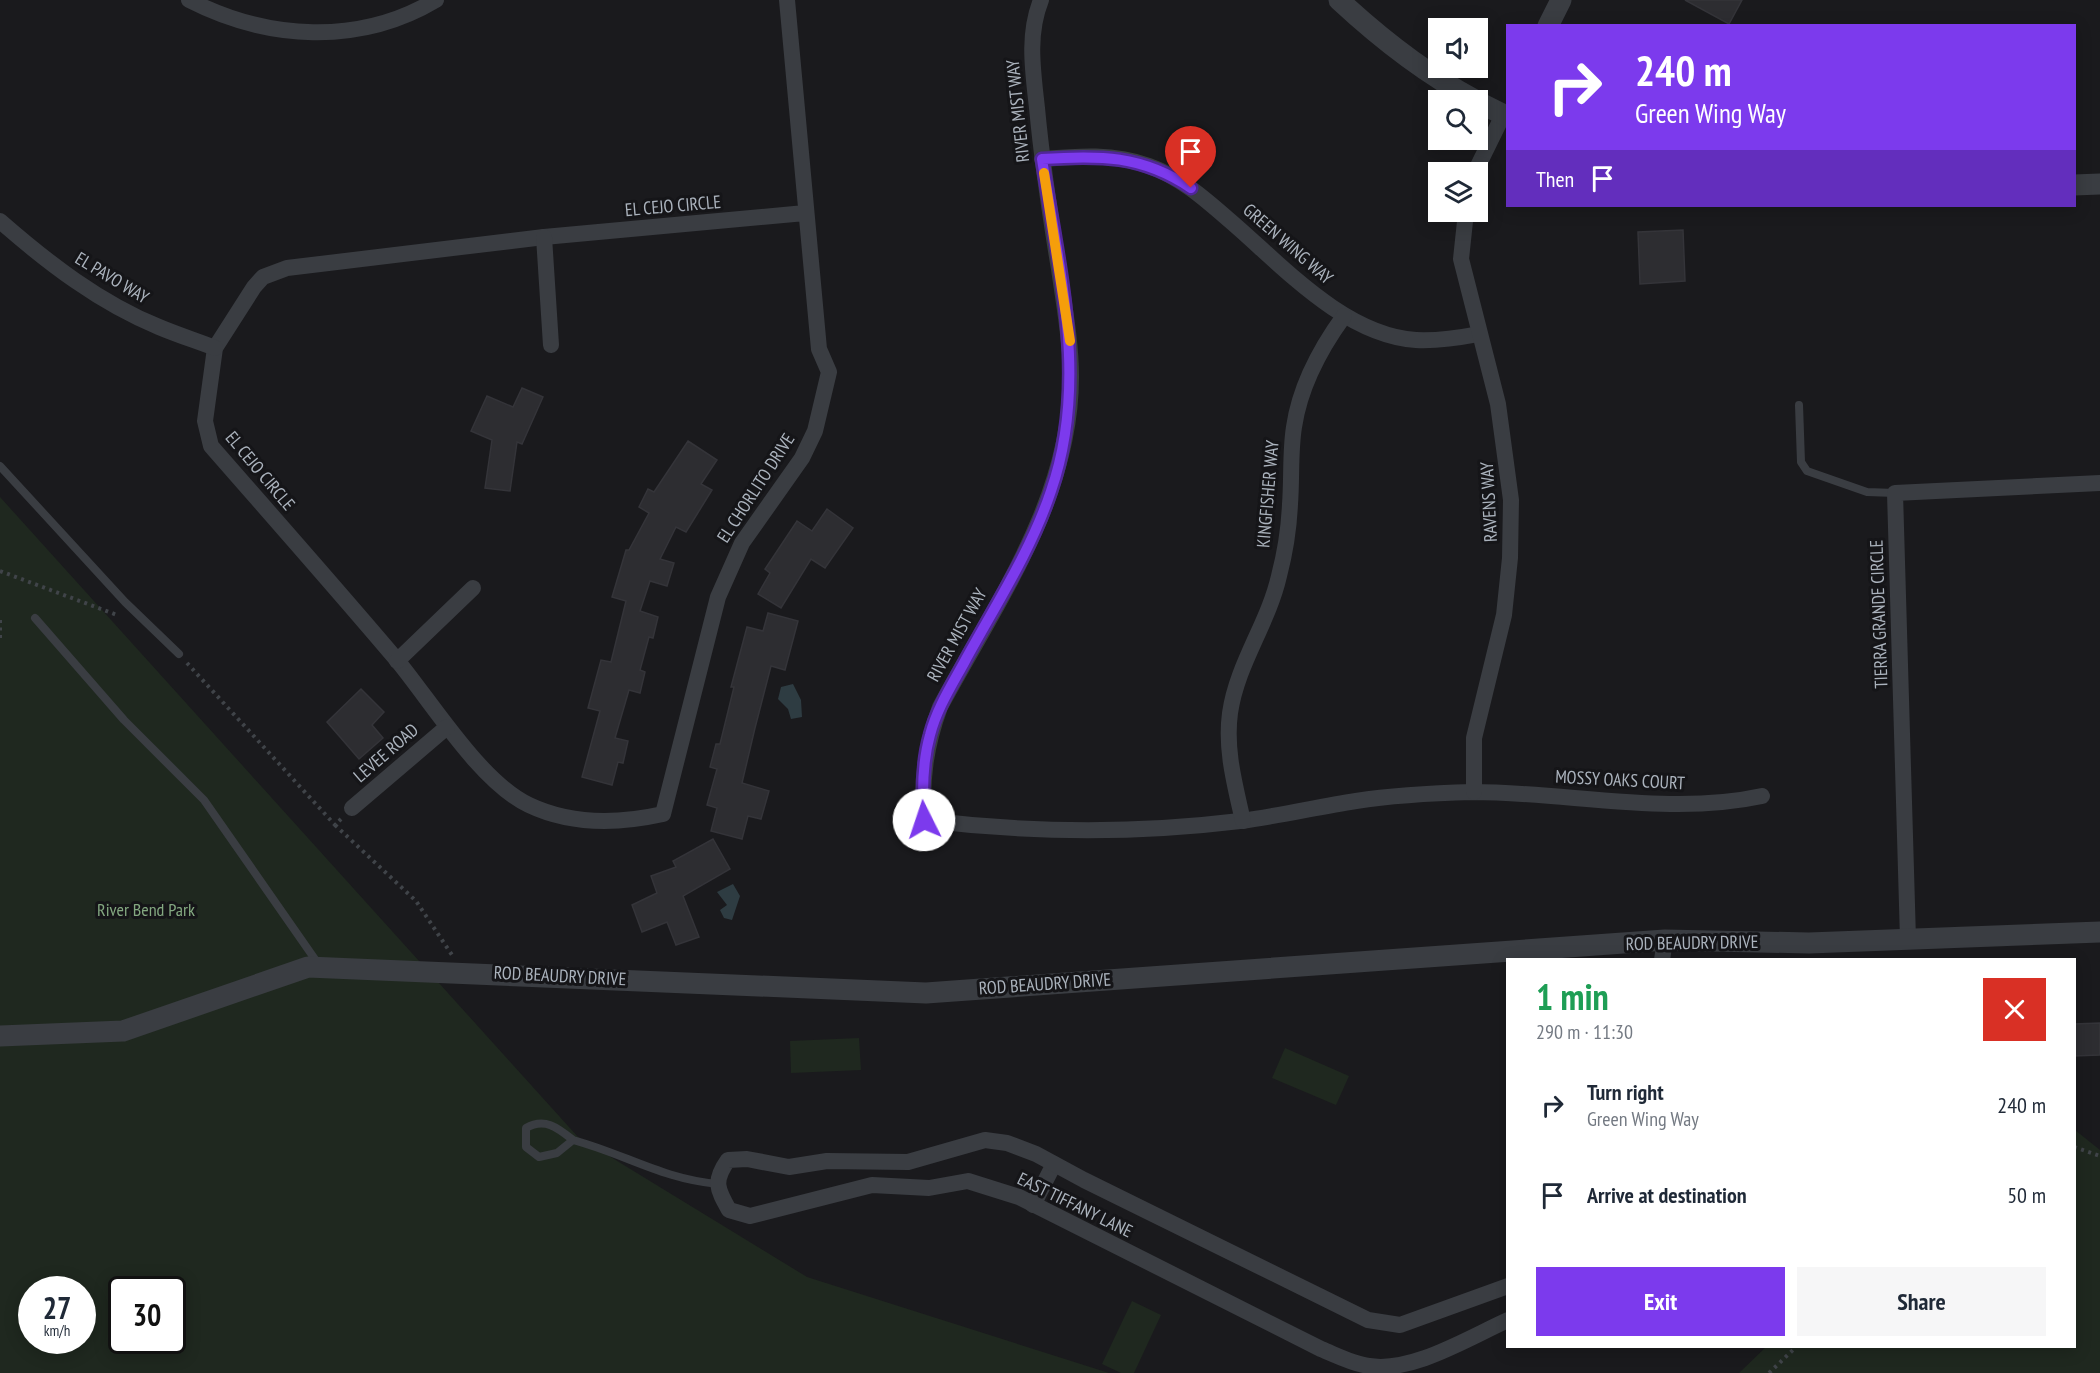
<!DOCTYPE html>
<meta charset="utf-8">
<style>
body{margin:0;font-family:"PT Sans Narrow",sans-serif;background:#f6f6f7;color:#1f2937;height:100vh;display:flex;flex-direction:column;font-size:22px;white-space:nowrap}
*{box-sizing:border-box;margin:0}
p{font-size:20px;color:#747a83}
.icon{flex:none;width:33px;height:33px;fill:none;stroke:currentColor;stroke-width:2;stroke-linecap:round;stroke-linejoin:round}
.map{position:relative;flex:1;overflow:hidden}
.sheet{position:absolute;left:1506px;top:958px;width:570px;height:390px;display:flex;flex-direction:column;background:#fff;border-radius:0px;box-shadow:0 3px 15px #0003}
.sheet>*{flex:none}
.banner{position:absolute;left:1506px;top:24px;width:570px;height:183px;border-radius:0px;box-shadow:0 3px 15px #0003;background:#7c3aed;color:#fff;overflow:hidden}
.fabs{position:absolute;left:1428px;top:18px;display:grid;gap:12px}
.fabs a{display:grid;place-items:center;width:60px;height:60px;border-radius:0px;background:#fff;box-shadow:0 3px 15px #0003;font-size:30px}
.speed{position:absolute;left:18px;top:1276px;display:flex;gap:12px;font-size:30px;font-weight:700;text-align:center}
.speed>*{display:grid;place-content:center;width:78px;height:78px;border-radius:50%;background:#fff;box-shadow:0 3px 15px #0003;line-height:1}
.speed small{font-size:15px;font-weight:400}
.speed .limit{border:3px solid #111;border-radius:9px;background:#fff;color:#111}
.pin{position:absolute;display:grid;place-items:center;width:51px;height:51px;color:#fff;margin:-62px -26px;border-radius:50% 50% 50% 0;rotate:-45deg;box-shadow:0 0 6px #0007}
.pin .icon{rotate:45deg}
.me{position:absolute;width:66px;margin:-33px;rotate:356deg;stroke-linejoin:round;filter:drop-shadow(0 0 4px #0008)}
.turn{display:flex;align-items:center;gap:21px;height:126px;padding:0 30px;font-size:27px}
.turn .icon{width:78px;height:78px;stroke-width:2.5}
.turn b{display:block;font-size:42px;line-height:51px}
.then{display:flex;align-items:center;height:57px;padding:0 30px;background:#0003;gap:12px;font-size:22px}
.round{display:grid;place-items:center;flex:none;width:63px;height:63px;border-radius:0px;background:#f6f6f7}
.overview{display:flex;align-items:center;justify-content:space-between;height:102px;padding:0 30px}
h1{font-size:36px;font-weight:700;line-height:45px;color:#1e9e55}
.action{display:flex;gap:12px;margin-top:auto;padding:12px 30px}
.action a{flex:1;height:69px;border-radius:0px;background:#7c3aed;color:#fff;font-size:24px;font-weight:700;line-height:69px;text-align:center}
.action a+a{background:#f6f6f7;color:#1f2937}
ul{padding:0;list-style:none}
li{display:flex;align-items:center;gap:18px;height:90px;padding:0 30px}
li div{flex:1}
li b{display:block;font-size:22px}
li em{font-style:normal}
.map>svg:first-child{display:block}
.green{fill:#1f281f;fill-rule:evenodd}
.water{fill:#2e3c42}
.building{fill:#2d2d31;stroke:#343439;stroke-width:1.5}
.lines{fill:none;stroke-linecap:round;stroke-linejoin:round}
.path{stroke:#404449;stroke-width:4;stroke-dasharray:3 4.5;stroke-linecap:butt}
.service{stroke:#3a3d42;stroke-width:8}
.minor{stroke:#3a3d42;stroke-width:16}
.tertiary{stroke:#3a3d42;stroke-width:21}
.route-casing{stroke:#51269a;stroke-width:15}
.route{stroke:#7c3aed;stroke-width:10}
.slow{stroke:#f59e0b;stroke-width:10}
.labels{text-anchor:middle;stroke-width:6;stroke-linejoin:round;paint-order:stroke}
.street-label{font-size:18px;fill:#abb3bd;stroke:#151518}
.park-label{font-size:18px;fill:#84a981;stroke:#151518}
</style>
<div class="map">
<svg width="2100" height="1373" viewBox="0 0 2100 1373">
<rect width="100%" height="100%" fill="#1a1a1d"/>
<!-- green -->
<g class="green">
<path d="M0,497L578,1137L807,1277L1109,1373H0ZM32,1290H82V1341H32ZM122,1290H172V1341H122Z"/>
<polygon points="859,1038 861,1070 791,1073 790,1041"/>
<polygon points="1285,1048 1349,1076 1336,1105 1272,1078"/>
<polygon points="2075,1130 2100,1150 2100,1373 1739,1373 1766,1347 2074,1347"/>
<polygon points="1132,1301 1161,1315 1134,1373 1121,1373 1102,1364"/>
</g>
<!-- water -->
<g class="water">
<polygon points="793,684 801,700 802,717 791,719 788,709 778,699 781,687"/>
<polygon points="733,884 740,896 732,920 724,918 720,910 727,905 717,892"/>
</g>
<!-- building -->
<g class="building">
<polygon points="1685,0 1742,0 1729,24"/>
<polygon points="1683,230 1685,281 1640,284 1638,232"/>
<polygon points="522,388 543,397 522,444 517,442 510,491 485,488 492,440 471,431 487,396 513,407"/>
<polygon points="688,441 717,460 701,484 712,490 686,532 676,527 660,559 674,563 667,586 650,581 640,611 658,617 653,638 649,637 640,670 645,672 640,693 629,690 615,738 628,741 623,763 618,762 612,785 582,777 600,711 588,708 601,660 611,662 626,601 612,597 626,550 629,550 649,513 639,507 648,489 654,492"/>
<polygon points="827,509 853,528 825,568 811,559 781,608 758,594 770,573 765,569 797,521 812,531"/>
<polygon points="768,613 798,621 785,670 771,666 755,728 742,783 769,791 761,819 748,816 742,839 711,831 717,808 707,805 717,769 710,767 716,744 720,744 734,687 731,687 747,627 763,631"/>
<polygon points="361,689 384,712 372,725 383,738 359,759 327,722"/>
<polygon points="713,839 730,869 683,896 699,937 676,945 667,922 642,932 632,905 657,893 651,876 676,867 673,861"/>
<polygon points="2100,1023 2100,1055 2074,1056 2074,1024"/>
</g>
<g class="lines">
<!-- path -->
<g class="path">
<polyline points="0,571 117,615"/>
<polyline points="0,620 0,640"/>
<polyline points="187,663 335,825 341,819"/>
<polyline points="335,825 416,901 452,955"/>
<polyline points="2074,1147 2100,1156"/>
<polyline points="1769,1373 1796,1347"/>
</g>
<!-- service -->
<g class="service">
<polyline points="1799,405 1801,462 1807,471 1867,492 1895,493"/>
<polyline points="0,466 125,602 179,654"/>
<polyline points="35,618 124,720 204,800 319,965"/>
<path d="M573,1140C558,1128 545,1117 526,1128V1147L539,1157L557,1153L573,1140C625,1154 662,1179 718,1184"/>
</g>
<!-- minor -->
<g class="minor">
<path d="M189,0C267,40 359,46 436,0"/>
<path d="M787,0L819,349L829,372L815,431L802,458L742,543L718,597L663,814C618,824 571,825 529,805C480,782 431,701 396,659C335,587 273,517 211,446L205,421L215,348L254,287L263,277L287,268L544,237L805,213"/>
<path d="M1041,0C1027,35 1033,71 1037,108C1042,162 1050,215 1059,269C1064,305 1071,341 1071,377C1071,499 996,603 940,707C926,745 921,779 924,820C1030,833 1134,834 1240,821C1279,816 1317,807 1356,801C1394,795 1434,793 1473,792C1567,792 1671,816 1762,796"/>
<path d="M1042,159C1078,156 1114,153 1149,166C1180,177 1204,198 1228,219C1281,264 1343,335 1416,340C1437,341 1458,338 1479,334"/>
<polyline points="1475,172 1503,115"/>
<polyline points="1466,212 1461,259 1498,404 1511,500 1510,558 1504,615 1474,738 1474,792"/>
<path d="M0,221C48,263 100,303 159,327C178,335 197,341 215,348"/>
<polyline points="544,237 551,345"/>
<polyline points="397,661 473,588"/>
<polyline points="352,808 447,727"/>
<path d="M1243,821C1235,785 1225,750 1230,713C1237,664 1268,624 1279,576C1285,553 1289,528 1290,504C1292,478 1290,452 1294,427C1300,386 1320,349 1344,316"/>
<polyline points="1908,939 1895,493 2100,483"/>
<polyline points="1662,960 1665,940"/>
<polyline points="1033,1205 1054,1164"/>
<path d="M1508,1286L1400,1325L1368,1320L1084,1180L1036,1154L1007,1143L985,1140L908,1162L827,1161L789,1167L747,1159L728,1160C713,1181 717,1189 729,1210L750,1216L872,1185L929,1188L968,1181L1019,1197L1321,1349C1336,1355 1353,1364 1369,1366C1412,1373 1468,1338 1508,1320"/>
</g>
<!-- tertiary -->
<g class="tertiary">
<path d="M1339,0C1381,39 1424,73 1475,100"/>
<polyline points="1548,26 1561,0"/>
<polyline points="1478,102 1508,117"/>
<polyline points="2074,185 2100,184"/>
<polyline points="0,1036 123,1031 308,967 926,993 1665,940 1809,943 2100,932"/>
</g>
</g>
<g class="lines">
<!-- route casing -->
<g class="route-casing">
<path id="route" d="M924,820C922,791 922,763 930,735C937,708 952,685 965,661C995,606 1031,551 1051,491C1089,382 1059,270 1042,159C1099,155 1142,155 1191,188"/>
</g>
<!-- route -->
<use href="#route" class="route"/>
<!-- slow -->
<polyline class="slow" points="1044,173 1070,341"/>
</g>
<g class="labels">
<!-- street labels -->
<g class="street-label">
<text transform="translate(1018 111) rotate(-96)" y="6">RIVER MIST WAY</text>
<text transform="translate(673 206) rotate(-5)" y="6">EL CEJO CIRCLE</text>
<text transform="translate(1288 244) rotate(41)" y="6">GREEN WING WAY</text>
<text transform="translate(112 278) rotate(31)" y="6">EL PAVO WAY</text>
<text transform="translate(260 471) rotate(50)" y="6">EL CEJO CIRCLE</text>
<text transform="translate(756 488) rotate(-57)" y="6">EL CHORLITO DRIVE</text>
<text transform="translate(1268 494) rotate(-85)" y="6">KINGFISHER WAY</text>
<text transform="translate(1489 502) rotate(-93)" y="6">RAVENS WAY</text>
<text transform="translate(1879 614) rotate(-92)" y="6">TIERRA GRANDE CIRCLE</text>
<text transform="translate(957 635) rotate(-61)" y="6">RIVER MIST WAY</text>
<text transform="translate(386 753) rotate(-41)" y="6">LEVEE ROAD</text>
<text transform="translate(1620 780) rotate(3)" y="6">MOSSY OAKS COURT</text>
<text transform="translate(1692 943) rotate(-1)" y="6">ROD BEAUDRY DRIVE</text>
<text transform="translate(560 976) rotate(3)" y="6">ROD BEAUDRY DRIVE</text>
<text transform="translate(1045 984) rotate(-4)" y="6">ROD BEAUDRY DRIVE</text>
<text transform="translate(1075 1205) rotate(26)" y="6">EAST TIFFANY LANE</text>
</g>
<!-- park labels -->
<g class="park-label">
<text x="146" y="916">River Bend Park</text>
</g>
</g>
</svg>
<div class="fabs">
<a><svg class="icon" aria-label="sound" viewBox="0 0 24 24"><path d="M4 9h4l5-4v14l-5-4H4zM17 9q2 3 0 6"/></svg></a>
<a><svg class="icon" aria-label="search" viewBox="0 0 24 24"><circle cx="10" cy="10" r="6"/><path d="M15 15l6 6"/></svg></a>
<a><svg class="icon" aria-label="layers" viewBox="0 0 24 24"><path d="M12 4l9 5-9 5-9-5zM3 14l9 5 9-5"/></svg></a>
</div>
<div class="speed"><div>27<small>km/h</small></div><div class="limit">30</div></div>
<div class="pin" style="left:1191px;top:188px;background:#d93025"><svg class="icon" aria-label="arrive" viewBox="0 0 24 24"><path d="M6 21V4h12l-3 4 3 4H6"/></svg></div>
<svg class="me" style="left:924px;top:820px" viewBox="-20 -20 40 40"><circle r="19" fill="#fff"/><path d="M0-13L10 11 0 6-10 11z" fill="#7c3aed"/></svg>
<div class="banner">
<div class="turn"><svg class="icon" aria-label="right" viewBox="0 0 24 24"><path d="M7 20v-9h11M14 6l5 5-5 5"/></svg><div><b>240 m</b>Green Wing Way</div></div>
<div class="then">Then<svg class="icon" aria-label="arrive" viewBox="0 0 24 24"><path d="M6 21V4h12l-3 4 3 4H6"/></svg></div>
</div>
<section class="sheet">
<div class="overview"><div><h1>1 min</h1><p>290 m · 11:30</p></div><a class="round" style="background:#d93025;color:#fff"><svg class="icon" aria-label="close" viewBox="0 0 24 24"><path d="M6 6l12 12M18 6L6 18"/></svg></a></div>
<ul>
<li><svg class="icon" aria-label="right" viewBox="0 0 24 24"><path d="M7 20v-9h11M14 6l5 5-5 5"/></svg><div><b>Turn right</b><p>Green Wing Way</p></div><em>240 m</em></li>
<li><svg class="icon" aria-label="arrive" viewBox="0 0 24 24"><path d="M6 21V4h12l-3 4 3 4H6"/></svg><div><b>Arrive at destination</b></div><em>50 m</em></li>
</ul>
<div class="action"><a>Exit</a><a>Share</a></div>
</section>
</div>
